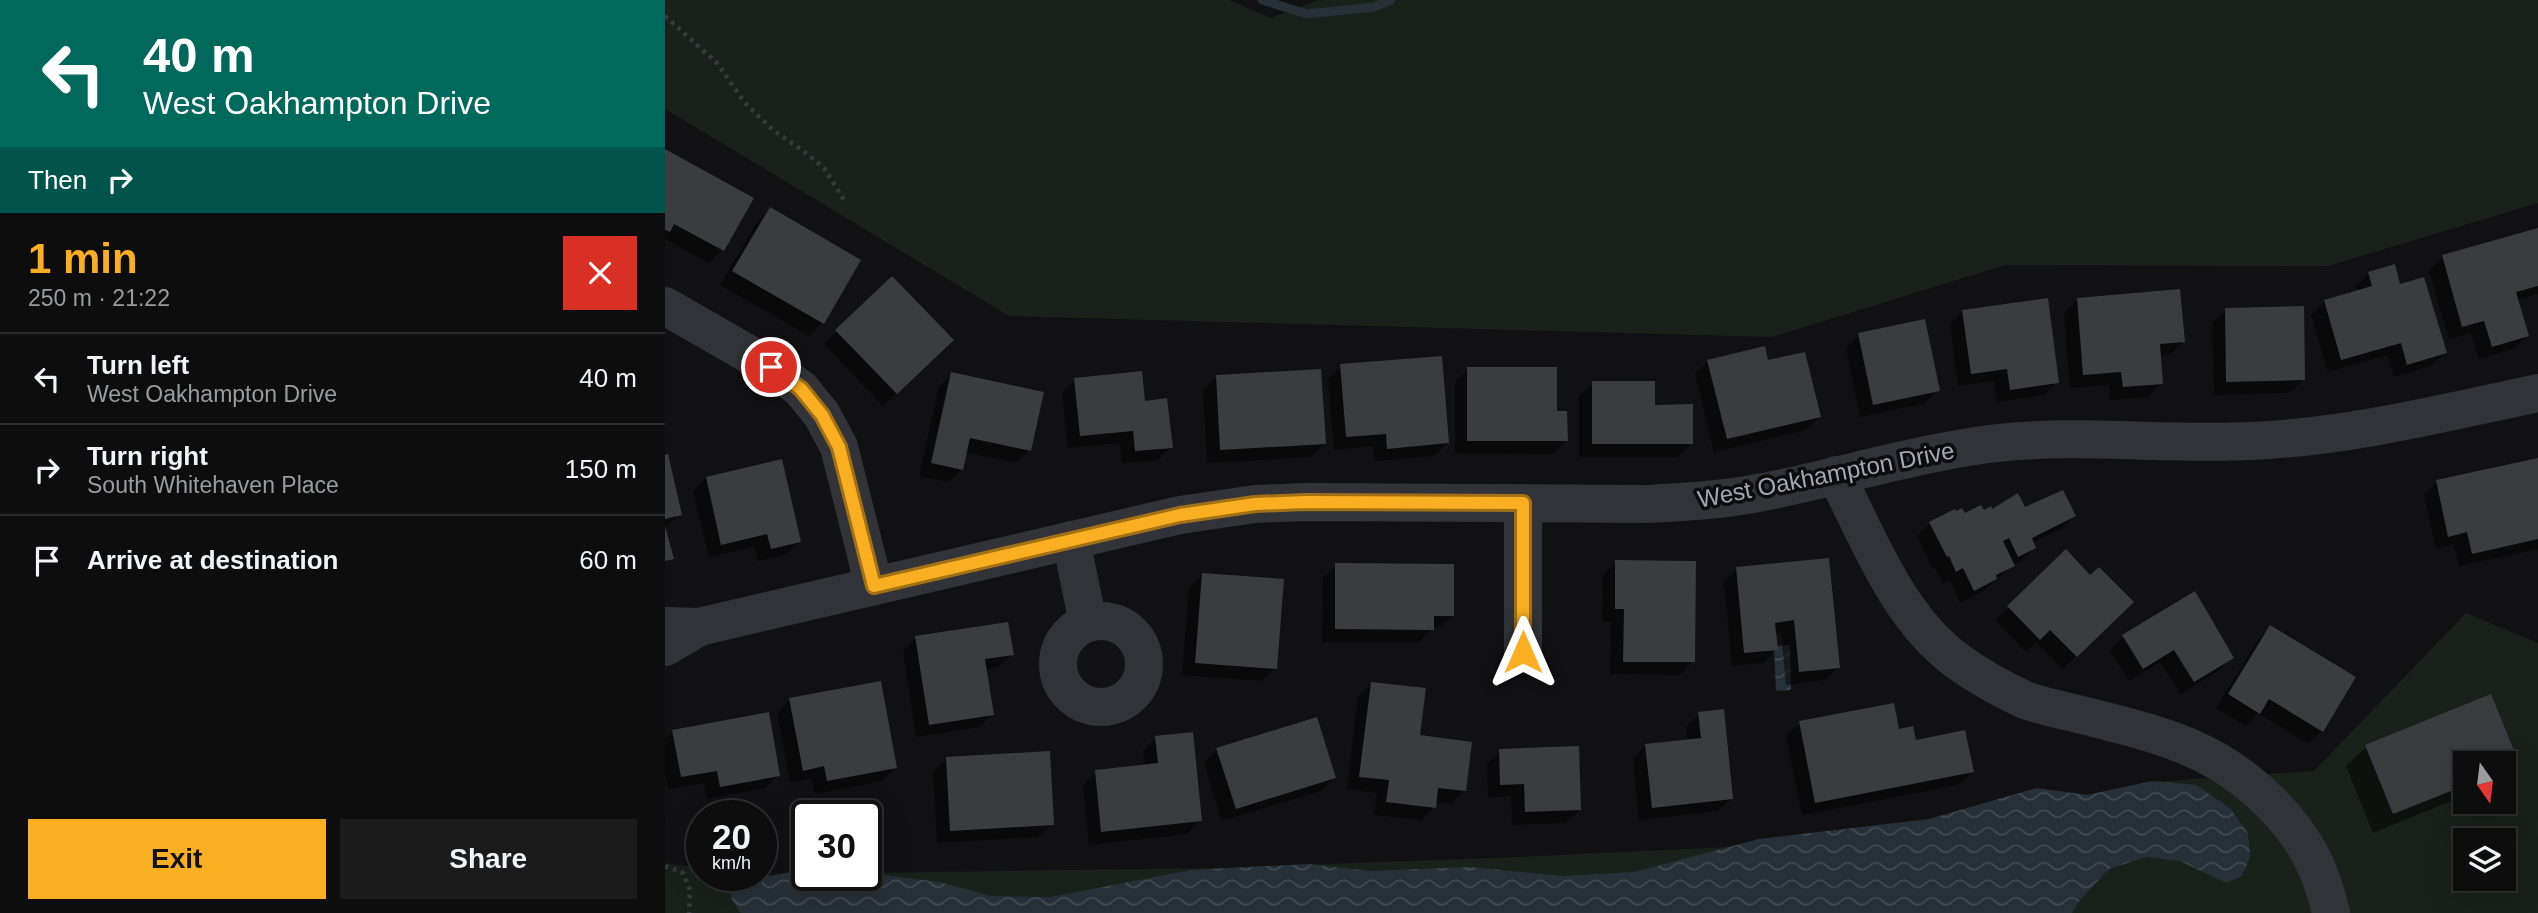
<!DOCTYPE html>
<meta charset="utf-8">
<style>
body{margin:0;font-family:Helvetica,sans-serif;background:#1b1b1c;color:#f1f3f6;height:100vh;display:flex;flex-direction:column;font-size:26px;white-space:nowrap}
*{box-sizing:border-box;margin:0}
p{font-size:23px;color:#9a9c9e}
.icon{flex:none;width:38px;height:38px;fill:none;stroke:currentColor;stroke-width:2;stroke-linecap:round;stroke-linejoin:round}
.map{position:relative;flex:1;overflow:hidden}
.sheet{display:flex;flex-direction:column;background:#0d0d0e;width:665px}
.sheet>*{flex:none}
.guide{background:#00695c;color:#fff;overflow:hidden}
.needle{width:46px;rotate:166deg}
.buttons{position:absolute;left:1788px;top:751px;display:grid;gap:14px}
.buttons a{display:grid;place-items:center;width:63px;height:63px;border-radius:0px;background:#0d0d0e;box-shadow:0 7px 28px #0002,0 0 0 2px #2d2d2e;font-size:35px}
.speed{position:absolute;left:21px;top:800px;display:flex;gap:14px;font-size:35px;font-weight:700;text-align:center}
.speed>*{display:grid;place-content:center;width:91px;height:91px;border-radius:50%;background:#0d0d0e;box-shadow:0 7px 28px #0002,0 0 0 2px #2d2d2e;line-height:1}
.speed small{font-size:18px;font-weight:400}
.speed .limit{border:4px solid #111;border-radius:10px;background:#fff;color:#111}
.pin{position:absolute;display:grid;place-items:center;width:60px;height:60px;color:#fff;margin:-30px;border:4px solid #fff;border-radius:50%;box-shadow:0 2px 7px #0007}
.me{position:absolute;width:77px;margin:-38px;rotate:0deg;stroke-linejoin:round;filter:drop-shadow(0 0 5px #0008)}
.turn{display:flex;align-items:center;gap:24px;height:147px;padding:0 28px;font-size:32px}
.turn .icon{width:91px;height:91px;stroke-width:2.5}
.turn b{display:block;font-size:49px;line-height:60px}
.then{display:flex;align-items:center;height:66px;padding:0 28px;background:#0003;gap:14px;font-size:26px}
.round{display:grid;place-items:center;flex:none;width:74px;height:74px;border-radius:0px;background:#1b1b1c}
.head{display:flex;align-items:center;justify-content:space-between;height:119px;padding:0 28px}
h1{font-size:42px;font-weight:700;line-height:52px;color:#faae22}
.button{display:flex;gap:14px;margin-top:auto;padding:14px 28px}
.button a{flex:1;height:80px;border-radius:0px;background:#faae22;color:#111;font-size:28px;font-weight:700;line-height:80px;text-align:center}
.button a+a{background:#1b1b1c;color:#f1f3f6}
ul{padding:0;list-style:none}
li{display:flex;align-items:center;gap:21px;height:91px;padding:0 28px;border-top:2px solid #2d2d2e}
li div{flex:1}
li b{display:block;font-size:26px}
li em{font-style:normal}
main{display:flex;flex:1;min-height:0}
.map>svg:first-child{display:block}
.grass{fill:#19211a;fill-rule:evenodd}
.water{fill:url(#water-waves)}
.shadow{fill:#0007}
.lines{fill:none;stroke-linecap:round;stroke-linejoin:round}
.stream{stroke:#273037;stroke-width:9}
.building{fill:#3b3c40}
.path{stroke:#383a3f;stroke-width:4.5;stroke-dasharray:3.5 5;stroke-linecap:butt}
.minor{stroke:#323338;stroke-width:38}
.route-casing{stroke:#a27116;stroke-width:18}
.route{stroke:#faae22;stroke-width:12}
.labels{text-anchor:middle;stroke-width:7;stroke-linejoin:round;paint-order:stroke}
.street-label{font-size:24px;fill:#a2a8b4;stroke:#0c0c0e}
</style>
<main>
<section class="sheet">
<div class="guide">
<div class="turn"><svg class="icon" aria-label="left" viewBox="0 0 24 24"><path d="M17 20v-9H6M10 6l-5 5 5 5"/></svg><div><b>40 m</b>West Oakhampton Drive</div></div>
<div class="then">Then<svg class="icon" aria-label="right" viewBox="0 0 24 24"><path d="M7 20v-9h11M14 6l5 5-5 5"/></svg></div>
</div>
<div class="head"><div><h1>1 min</h1><p>250 m · 21:22</p></div><a class="round" style="background:#d93025;color:#fff"><svg class="icon" aria-label="close" viewBox="0 0 24 24"><path d="M6 6l12 12M18 6L6 18"/></svg></a></div>
<ul>
<li><svg class="icon" aria-label="left" viewBox="0 0 24 24"><path d="M17 20v-9H6M10 6l-5 5 5 5"/></svg><div><b>Turn left</b><p>West Oakhampton Drive</p></div><em>40 m</em></li>
<li><svg class="icon" aria-label="right" viewBox="0 0 24 24"><path d="M7 20v-9h11M14 6l5 5-5 5"/></svg><div><b>Turn right</b><p>South Whitehaven Place</p></div><em>150 m</em></li>
<li><svg class="icon" aria-label="arrive" viewBox="0 0 24 24"><path d="M6 21V4h12l-3 4 3 4H6"/></svg><div><b>Arrive at destination</b></div><em>60 m</em></li>
</ul>
<div class="button"><a>Exit</a><a>Share</a></div>
</section>
<div class="map">
<svg width="1873" height="913" viewBox="0 0 1873 913">
<defs>
<pattern id="water-waves" width="16" height="10" patternUnits="userSpaceOnUse" patternTransform="scale(1.75)"><rect width="16" height="10" fill="#273037"/><path d="M0 5q4-4 8 0t8 0" fill="none" stroke="#434b52"/></pattern>
</defs>
<rect width="100%" height="100%" fill="#111113"/>
<!-- grass -->
<g class="grass">
<polygon points="0,0 564,0 606,18 653,0 1873,0 1873,203 1663,266 1340,265 1107,337 344,316 0,109"/>
<path d="M1801,613L1873,643V913H0V863L37,868V875H201V873L549,868L855,857L1149,843L1498,781L1649,771ZM1801,763H1839V802H1801ZM1801,840H1839V878H1801Z"/>
</g>
<!-- water -->
<g class="water">
<polygon points="1125,645 1126,690 1111,691 1109,646"/>
<polygon points="1487,781 1531,785 1565,808 1583,833 1585,857 1577,876 1561,883 1515,861 1481,857 1444,869 1415,900 1407,913 76,913 67,900 65,888 76,881 137,870 142,870 142,875 201,875 201,873 275,882 326,896 386,897 526,870 643,864 705,871 805,867 897,876 969,872 1094,839 1264,819 1372,788 1422,795"/>
</g>
<!-- shadow -->
<g class="shadow">
<polygon points="0,151 86,198 57,250 44,263 0,239"/>
<polygon points="105,209 194,260 157,323 144,336 55,285 92,222"/>
<polygon points="1873,229 1873,294 1851,300 1862,336 1848,349 1814,359 1806,333 1784,339 1764,270 1778,257"/>
<polygon points="1704,273 1734,286 1780,353 1766,366 1729,377 1722,355 1663,372 1646,315 1660,301 1692,292 1690,287"/>
<polygon points="227,278 286,340 218,406 159,344"/>
<polygon points="1413,300 1518,342 1505,355 1494,356 1496,383 1483,397 1445,400 1444,385 1405,388 1399,313"/>
<polygon points="1561,310 1638,380 1625,393 1549,395 1547,323"/>
<polygon points="1298,311 1392,382 1379,395 1332,402 1329,381 1293,386 1285,324"/>
<polygon points="1194,335 1273,390 1260,403 1195,417 1181,348"/>
<polygon points="1043,361 1102,362 1154,416 1141,430 1049,452 1030,374"/>
<polygon points="676,366 782,443 769,456 710,461 708,446 669,450 663,379"/>
<polygon points="803,369 890,412 901,440 888,454 790,453 790,382"/>
<polygon points="287,374 364,450 351,463 300,452 297,469 283,482 254,476 274,387"/>
<polygon points="551,377 659,444 646,457 542,463 538,390"/>
<polygon points="410,380 479,403 506,447 493,460 457,463 455,443 403,448 397,393"/>
<polygon points="928,383 989,406 1026,444 1013,457 914,457 914,396"/>
<polygon points="0,457 15,514 0,528"/>
<polygon points="1873,460 1873,549 1794,566 1789,544 1771,549 1759,495 1772,482"/>
<polygon points="41,478 134,542 121,555 93,561 89,547 44,557 28,492"/>
<polygon points="1359,509 1409,516 1396,529 1367,543 1369,548 1356,561 1348,565 1317,592 1295,603 1285,580 1278,584 1270,568 1268,569 1252,536 1265,523 1318,512"/>
<polygon points="1401,552 1425,577 1467,602 1398,669 1371,642 1361,652 1330,620"/>
<polygon points="1162,560 1173,667 1160,680 1121,685 1116,633 1110,633 1111,649 1098,663 1067,666 1059,582 1072,569"/>
<polygon points="951,562 1028,661 1015,675 945,674 946,622 937,622 938,575"/>
<polygon points="671,565 787,615 774,628 768,628 754,642 657,642 658,578"/>
<polygon points="538,574 610,668 597,681 517,675 524,588"/>
<polygon points="1606,627 1657,731 1643,744 1593,713 1581,726 1551,708 1593,640"/>
<polygon points="1459,637 1567,657 1553,671 1516,694 1495,662 1464,681 1445,650"/>
<polygon points="251,638 347,654 333,667 320,670 327,714 314,727 251,737 238,651"/>
<polygon points="707,683 799,790 786,804 770,802 769,807 756,820 709,815 712,793 682,789 693,697"/>
<polygon points="125,700 230,768 217,781 150,794 146,778 125,783 112,713"/>
<polygon points="1034,714 1067,798 1053,811 974,820 968,759 981,745 1022,741 1021,727"/>
<polygon points="1135,723 1232,731 1307,772 1293,785 1137,815 1121,736"/>
<polygon points="8,731 114,775 100,788 42,799 39,783 3,789 0,774 0,739"/>
<polygon points="491,738 535,821 522,834 424,845 418,785 431,772 480,766 478,751"/>
<polygon points="1701,747 1852,763 1839,776 1839,763 1801,763 1801,795 1708,833 1681,766"/>
<polygon points="552,749 669,777 656,791 557,821 539,763"/>
<polygon points="835,751 915,809 901,823 847,825 846,796 823,797 822,764"/>
<polygon points="281,759 387,824 373,837 272,843 268,772"/>
</g>
<g class="lines">
<!-- stream -->
<polyline class="stream" points="597,0 642,14 709,7 726,0"/>
</g>
<!-- building -->
<g class="building">
<polygon points="0,149 89,198 59,251 9,224 5,232 0,230"/>
<polygon points="105,207 196,260 159,324 67,271"/>
<polygon points="1873,228 1873,286 1851,292 1864,336 1827,347 1819,321 1797,327 1777,255"/>
<polygon points="1730,264 1735,284 1759,277 1782,353 1742,365 1736,343 1676,360 1659,300 1707,286 1703,272"/>
<polygon points="227,276 289,340 232,394 170,330"/>
<polygon points="1515,289 1520,342 1495,344 1498,384 1458,387 1456,372 1418,375 1412,298"/>
<polygon points="1383,298 1394,383 1345,390 1342,369 1306,374 1297,310"/>
<polygon points="1639,306 1640,380 1561,382 1560,308"/>
<polygon points="1260,319 1275,391 1208,405 1193,333"/>
<polygon points="1100,346 1103,360 1140,352 1156,417 1062,439 1042,360"/>
<polygon points="777,356 784,443 722,449 721,434 681,437 675,364"/>
<polygon points="802,367 892,367 892,411 902,411 903,441 802,441"/>
<polygon points="656,369 661,444 555,450 551,375"/>
<polygon points="477,371 480,401 502,398 508,448 470,451 468,431 415,436 409,378"/>
<polygon points="286,372 379,392 366,451 305,438 298,470 266,463"/>
<polygon points="927,381 990,381 990,405 1028,404 1028,444 927,444"/>
<polygon points="3,454 17,515 0,519 0,455"/>
<polygon points="1873,458 1873,539 1807,554 1802,532 1783,537 1771,480"/>
<polygon points="117,459 136,542 106,549 102,534 56,545 41,477"/>
<polygon points="1398,490 1411,516 1367,538 1371,548 1353,557 1344,538 1338,541 1350,566 1331,575 1332,579 1309,591 1298,568 1291,572 1284,556 1282,557 1264,522 1290,509 1291,511 1297,508 1300,513 1316,505 1319,510 1326,506 1327,509 1353,493 1360,507"/>
<polygon points="0,526 9,559 0,561"/>
<polygon points="1401,549 1425,575 1434,567 1469,602 1412,657 1385,630 1375,640 1342,606"/>
<polygon points="1164,558 1175,668 1134,672 1129,620 1110,623 1113,650 1079,653 1071,567"/>
<polygon points="950,560 1031,561 1030,662 958,662 959,609 950,609"/>
<polygon points="670,563 789,564 789,616 769,616 769,630 670,629"/>
<polygon points="537,573 619,579 612,669 530,663"/>
<polygon points="1530,591 1569,658 1529,682 1509,650 1478,669 1457,635"/>
<polygon points="343,622 349,655 320,659 329,715 264,725 250,636"/>
<polygon points="1605,625 1691,677 1658,732 1604,699 1595,714 1563,694"/>
<polygon points="216,681 232,768 162,781 159,766 138,771 124,698"/>
<polygon points="706,682 761,688 755,735 807,742 801,791 773,788 771,808 721,802 724,780 694,777"/>
<polygon points="1826,694 1854,763 1839,769 1839,763 1801,763 1801,785 1728,814 1700,745"/>
<polygon points="1229,703 1234,729 1248,726 1251,740 1300,730 1309,772 1150,803 1134,721"/>
<polygon points="1059,709 1068,799 987,808 980,744 1036,738 1033,712"/>
<polygon points="104,712 115,776 55,787 52,771 16,777 7,730"/>
<polygon points="652,717 671,778 571,809 551,748"/>
<polygon points="528,732 537,821 436,832 430,770 493,763 490,736"/>
<polygon points="914,746 916,810 860,812 859,784 835,785 834,749"/>
<polygon points="385,751 389,825 285,831 281,757"/>
</g>
<g class="lines">
<!-- path -->
<g class="path">
<polyline points="0,16 52,63 80,103 108,130 141,153 159,168 179,200"/>
<polyline points="0,866 18,873 25,890 24,913"/>
</g>
<!-- minor -->
<g class="minor">
<polyline points="0,306 106,367 136,389 157,415 174,447 209,586"/>
<path d="M1171,475C1204,539 1232,616 1291,660C1313,676 1336,689 1360,700C1378,707 1398,710 1417,715C1491,734 1550,746 1606,803C1639,836 1656,868 1666,913"/>
<polyline points="406,540 423,623"/>
<circle cx="436" cy="664" r="43"/>
<polyline points="0,626 34,627 0,647"/>
<path d="M34,627L515,515L590,504L640,502L983,504C1019,502 1057,500 1093,493C1173,478 1250,453 1332,443C1416,434 1502,445 1586,441C1683,437 1778,413 1873,393"/>
<polyline points="858,652 858,503"/>
</g>
</g>
<g class="lines">
<!-- route casing -->
<g class="route-casing">
<polyline id="route" points="106,367 136,389 157,415 174,447 209,586 515,515 590,504 640,502 858,503 858,652"/>
</g>
<!-- route -->
<use href="#route" class="route"/>
</g>
<g class="labels">
<!-- street labels -->
<g class="street-label">
<text transform="translate(1161 475) rotate(-11)" y="8">West Oakhampton Drive</text>
</g>
</g>
</svg>
<div class="buttons">
<a><svg class="needle" viewBox="-14 -14 28 28"><path d="M0-13l5 13h-10z" fill="#e53935"/><path d="M0 13l5-13h-10z" fill="#9a9c9e"/></svg></a>
<a><svg class="icon" aria-label="layers" viewBox="0 0 24 24"><path d="M12 4l9 5-9 5-9-5zM3 14l9 5 9-5"/></svg></a>
</div>
<div class="speed"><div>20<small>km/h</small></div><div class="limit">30</div></div>
<div class="pin" style="left:106px;top:367px;background:#d93025"><svg class="icon" aria-label="arrive" viewBox="0 0 24 24"><path d="M6 21V4h12l-3 4 3 4H6"/></svg></div>
<svg class="me" style="left:858px;top:652px" viewBox="-20 -20 40 40"><path d="M0-17L14 15 0 8-14 15z" fill="#faae22" stroke="#fff" stroke-width="4"/></svg>
</div>
</main>
